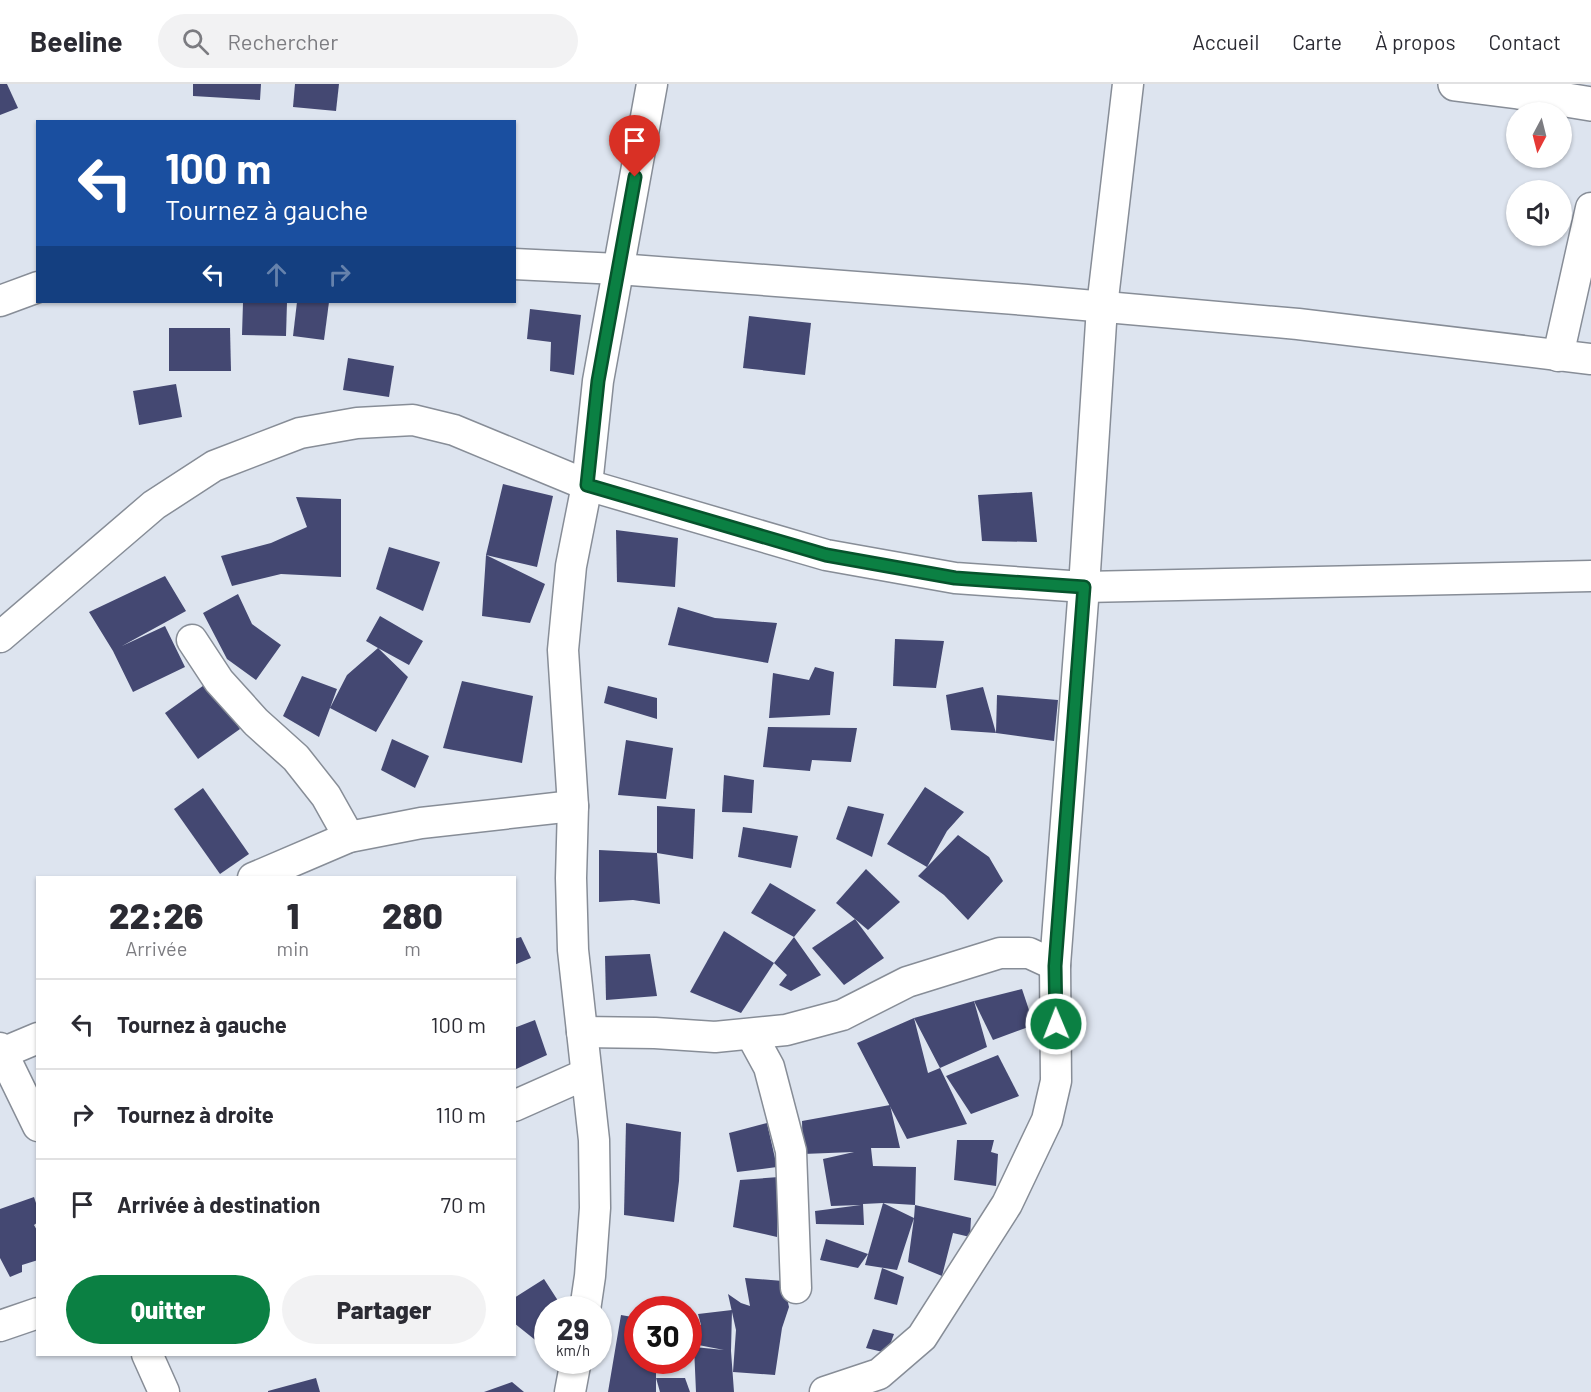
<!DOCTYPE html>
<html lang="fr">
<meta charset="utf-8">
<style>
body{margin:0;font-family:Barlow,sans-serif;background:#f2f2f3;color:#2b2b33;height:100vh;display:flex;flex-direction:column;font-size:22px;white-space:nowrap}
*{box-sizing:border-box;margin:0}
p{font-size:20px;color:#7c7c81}
.icon{flex:none;width:33px;height:33px;fill:none;stroke:currentColor;stroke-width:2;stroke-linecap:round;stroke-linejoin:round}
.map{position:relative;flex:1;overflow:hidden}
.side{position:absolute;left:36px;top:792px;width:480px;height:480px;display:flex;flex-direction:column;background:#fff;border-radius:0px;box-shadow:0 2px 4px #0004}
.side>*{flex:none}
.hud{position:absolute;left:36px;top:36px;width:480px;height:183px;border-radius:0px;box-shadow:0 2px 4px #0004;background:#1a4fa0;color:#fff;overflow:hidden}
.needle{width:39px;rotate:187deg}
.tools{position:absolute;left:1506px;top:18px;display:grid;gap:12px}
.tools a{display:grid;place-items:center;width:66px;height:66px;border-radius:50%;background:#fff;box-shadow:0 2px 4px #0004;font-size:30px}
.speed{position:absolute;left:534px;top:1212px;display:flex;gap:12px;font-size:30px;font-weight:700;text-align:center}
.speed>*{display:grid;place-content:center;width:78px;height:78px;border-radius:50%;background:#fff;box-shadow:0 2px 4px #0004;line-height:1}
.speed small{font-size:15px;font-weight:400}
.speed .limit{border:9px solid #d22;background:#fff;color:#111}
.pin{position:absolute;display:grid;place-items:center;width:51px;height:51px;color:#fff;margin:-62px -26px;border-radius:50% 50% 50% 0;rotate:-45deg;box-shadow:0 0 6px #0007}
.pin .icon{rotate:45deg}
.me{position:absolute;width:66px;margin:-33px;rotate:359deg;stroke-linejoin:round;filter:drop-shadow(0 0 4px #0008)}
.turn{display:flex;align-items:center;gap:21px;height:126px;padding:0 30px;font-size:27px}
.turn .icon{width:78px;height:78px;stroke-width:2.5}
.turn b{display:block;font-size:42px;line-height:51px}
.lanes{display:flex;align-items:center;height:57px;padding:0 30px;background:#0003;justify-content:center;gap:30px;direction:ltr}
.lanes .off{opacity:.35}
.eta{display:flex;justify-content:space-evenly;align-items:center;height:102px;text-align:center}
.eta b{font-size:36px;font-weight:800;line-height:42px}
.primary-button{display:flex;gap:12px;margin-top:auto;padding:12px 30px}
.primary-button a{flex:1;height:69px;border-radius:36px;background:#0b8043;color:#fff;font-size:24px;font-weight:800;line-height:69px;text-align:center}
.primary-button a+a{background:#f2f2f3;color:#2b2b33}
ul{padding:0;list-style:none}
li{display:flex;align-items:center;gap:18px;height:90px;padding:0 30px;border-top:2px solid #e1e1e2}
li div{flex:1}
li b{display:block;font-size:22px}
li em{font-style:normal}
header{display:flex;align-items:center;gap:36px;box-sizing:border-box;height:84px;padding:0 30px;background:#fff;border-bottom:2px solid #e1e1e2}
header strong{font-size:28px}
nav{display:flex;gap:33px;margin-inline-start:auto;font-size:21px}
.search{width:420px;height:54px;background:#f2f2f3;display:flex;align-items:center;gap:15px;box-sizing:border-box;padding:0 21px;border-radius:33px;color:#7c7c81;font-size:22px}
.map>svg:first-child{display:block}
.building{fill:#444872;fill-rule:evenodd}
.lines{fill:none;stroke-linecap:round;stroke-linejoin:round}
.minor-casing{stroke:#878d97;stroke-width:33}
.tertiary-casing{stroke:#878d97;stroke-width:36}
.minor{stroke:#fff;stroke-width:30}
.tertiary{stroke:#fff;stroke-width:33}
.route-casing{stroke:#07532c;stroke-width:15}
.route{stroke:#0b8043;stroke-width:10}
</style>
<header>
<strong>Beeline</strong>
<div class="search"><svg class="icon" aria-label="search" viewBox="0 0 24 24"><circle cx="10" cy="10" r="6"/><path d="M15 15l6 6"/></svg>Rechercher</div>
<nav><a>Accueil</a><a>Carte</a><a>À propos</a><a>Contact</a></nav>
</header>
<div class="map">
<svg width="1591" height="1308" viewBox="0 0 1591 1308">
<rect width="100%" height="100%" fill="#dde4ef"/>
<!-- building -->
<g class="building">
<polygon points="0,0 7,0 18,24 0,31"/>
<polygon points="193,0 261,0 260,16 193,12"/>
<polygon points="295,0 339,0 336,27 293,23"/>
<polygon points="243,218 287,218 286,252 242,251"/>
<polygon points="297,218 329,218 324,256 293,252"/>
<polygon points="530,225 581,231 574,291 550,287 551,258 527,255"/>
<polygon points="749,232 811,239 805,291 743,284"/>
<polygon points="169,244 230,244 231,287 169,287"/>
<polygon points="348,274 394,282 389,313 343,306"/>
<polygon points="176,300 182,333 139,341 133,307"/>
<polygon points="503,400 553,412 537,483 486,471 545,500 530,539 482,532 486,471"/>
<polygon points="1032,408 1037,458 982,457 978,411"/>
<polygon points="296,413 341,415 341,493 281,490 232,502 221,472 271,459 307,443"/>
<polygon points="616,446 678,454 675,503 617,498"/>
<polygon points="389,463 440,478 423,527 376,505"/>
<polygon points="165,492 186,527 122,562 165,542 185,583 133,608 113,567 89,528"/>
<polygon points="238,510 252,540 281,561 256,596 227,575 203,529"/>
<polygon points="678,523 715,534 777,539 768,579 668,561"/>
<polygon points="380,532 423,557 409,581 378,564 408,593 376,648 330,624 319,653 283,632 302,592 337,605 330,624 347,591 378,564 366,557"/>
<polygon points="895,555 944,557 936,604 893,602"/>
<polygon points="815,583 834,588 830,631 769,634 773,589 809,596"/>
<polygon points="462,597 533,612 522,679 443,664"/>
<polygon points="207,599 240,645 198,675 165,629"/>
<polygon points="608,602 657,614 657,635 604,619"/>
<polygon points="983,603 996,649 951,646 946,611"/>
<polygon points="997,611 1058,616 1054,657 996,649"/>
<polygon points="768,643 857,644 851,678 812,676 810,687 763,683"/>
<polygon points="392,655 429,672 415,704 381,686"/>
<polygon points="626,656 673,664 666,715 618,711"/>
<polygon points="724,691 754,696 752,729 722,728"/>
<polygon points="925,703 964,728 947,747 927,783 958,751 989,773 1003,797 968,836 944,811 918,792 927,783 887,760"/>
<polygon points="203,704 249,770 220,790 174,725"/>
<polygon points="657,722 695,725 693,775 657,769"/>
<polygon points="848,722 884,730 872,773 836,755"/>
<polygon points="743,743 798,752 791,784 738,773"/>
<polygon points="599,766 657,769 660,820 633,816 599,818"/>
<polygon points="866,785 900,818 868,846 836,819"/>
<polygon points="770,799 816,826 794,853 751,829"/>
<polygon points="855,835 884,874 844,901 812,864"/>
<polygon points="724,847 774,879 741,929 690,908"/>
<polygon points="521,853 531,874 514,881 514,855"/>
<polygon points="794,853 821,891 791,907 779,901 787,891 774,879"/>
<polygon points="650,870 657,912 606,916 605,872"/>
<polygon points="1022,905 1034,941 993,956 974,917"/>
<polygon points="974,917 987,963 940,984 967,1040 907,1055 857,959 914,934 928,989 940,984 914,934"/>
<polygon points="535,936 547,971 514,986 514,944"/>
<polygon points="998,971 1019,1012 971,1030 946,992"/>
<path d="M890,1021L900,1064H871L873,1082L916,1083L915,1121L971,1134L970,1153L953,1149L942,1192L908,1178L914,1134L897,1186L865,1181L883,1119L863,1120L864,1141L816,1140L815,1127L861,1121L831,1122L823,1075L854,1068L803,1070L802,1037ZM883,1119L915,1121L914,1134Z"/>
<polygon points="626,1039 681,1048 679,1097 674,1138 624,1131"/>
<polygon points="767,1039 777,1083 737,1088 729,1049"/>
<polygon points="957,1056 994,1056 991,1068 998,1070 996,1102 954,1096"/>
<polygon points="779,1093 777,1153 733,1143 740,1096"/>
<polygon points="34,1113 38,1125 38,1138 34,1141 38,1148 38,1176 22,1181 22,1188 10,1193 0,1174 0,1125"/>
<polygon points="826,1155 868,1170 858,1184 820,1176"/>
<polygon points="882,1184 904,1193 897,1221 874,1215"/>
<polygon points="745,1194 783,1197 789,1223 782,1244 775,1291 733,1288 736,1246 728,1210 741,1219 750,1222"/>
<polygon points="544,1195 564,1226 548,1226 548,1252 539,1259 514,1239 514,1214"/>
<polygon points="732,1226 731,1267 734,1308 696,1308 694,1263 724,1266 688,1259 689,1240 701,1241 698,1230"/>
<polygon points="621,1231 638,1234 638,1276 656,1276 656,1308 608,1308"/>
<polygon points="873,1245 894,1250 887,1269 866,1264"/>
<polygon points="316,1294 320,1308 268,1308 268,1307"/>
<polygon points="656,1294 685,1294 690,1308 660,1308"/>
<polygon points="512,1298 524,1308 484,1308"/>
</g>
<g class="lines">
<!-- minor casing -->
<g class="minor-casing">
<g id="minor">
<polyline points="514,180 618,185 1027,216 1298,240 1591,275"/>
<polyline points="0,217 38,203"/>
<polyline points="1558,272 1591,124"/>
<polyline points="0,553 154,421 214,382 300,349 357,339 413,336 454,346 587,401 826,471 955,494 1084,503 1591,492"/>
<polyline points="192,556 219,597 256,638 296,674 326,712 349,753"/>
<polyline points="253,794 349,753 421,739 573,722"/>
<polyline points="582,948 655,949 715,953 786,946 842,931 907,898 1000,869 1029,869 1055,881"/>
<polyline points="751,950 769,983 791,1067 796,1204"/>
<polyline points="0,964 38,1042"/>
<polyline points="0,970 38,954"/>
<polyline points="514,1022 586,990"/>
<polyline points="585,1226 590,1192 595,1124 594,1056 573,866 571,794 573,722 563,566 571,482 587,401 598,297 652,0"/>
<polyline points="0,1242 38,1229"/>
<polyline points="147,1270 164,1308"/>
<polyline points="570,1308 576,1276"/>
<polyline points="825,1308 879,1290 922,1253 1007,1120 1047,1036 1056,997 1055,881 1084,503 1102,223 1128,0"/>
</g>
</g>
<!-- tertiary casing -->
<g class="tertiary-casing">
<polyline id="tertiary" points="1455,0 1518,8 1591,20"/>
</g>
<!-- minor -->
<use href="#minor" class="minor"/>
<!-- tertiary -->
<use href="#tertiary" class="tertiary"/>
</g>
<g class="lines">
<!-- route casing -->
<g class="route-casing">
<polyline id="route" points="635,93 598,297 587,401 826,471 955,494 1084,503 1055,882 1056,940"/>
</g>
<!-- route -->
<use href="#route" class="route"/>
</g>
</svg>
<div class="tools">
<a><svg class="needle" viewBox="-14 -14 28 28"><path d="M0-13l5 13h-10z" fill="#e53935"/><path d="M0 13l5-13h-10z" fill="#7c7c81"/></svg></a>
<a><svg class="icon" aria-label="sound" viewBox="0 0 24 24"><path d="M4 9h4l5-4v14l-5-4H4zM17 9q2 3 0 6"/></svg></a>
</div>
<div class="speed"><div>29<small>km/h</small></div><div class="limit">30</div></div>
<div class="pin" style="left:635px;top:93px;background:#d93025"><svg class="icon" aria-label="arrive" viewBox="0 0 24 24"><path d="M6 21V4h12l-3 4 3 4H6"/></svg></div>
<svg class="me" style="left:1056px;top:940px" viewBox="-20 -20 40 40"><circle r="17" fill="#0b8043" stroke="#fff" stroke-width="3"/><path d="M0-11L8 9 0 5-8 9z" fill="#fff"/></svg>
<div class="hud">
<div class="turn"><svg class="icon" aria-label="left" viewBox="0 0 24 24"><path d="M17 20v-9H6M10 6l-5 5 5 5"/></svg><div><b>100 m</b>Tournez à gauche</div></div>
<div class="lanes"><svg class="icon" aria-label="left" viewBox="0 0 24 24"><path d="M17 20v-9H6M10 6l-5 5 5 5"/></svg><svg class="icon off" aria-label="ahead" viewBox="0 0 24 24"><path d="M12 20V5M6 11l6-6 6 6"/></svg><svg class="icon off" aria-label="right" viewBox="0 0 24 24"><path d="M7 20v-9h11M14 6l5 5-5 5"/></svg></div>
</div>
<section class="side">
<div class="eta">
<div><b>22:26</b><p>Arrivée</p></div>
<div><b>1</b><p>min</p></div>
<div><b>280</b><p>m</p></div>
</div>
<ul>
<li><svg class="icon" aria-label="left" viewBox="0 0 24 24"><path d="M17 20v-9H6M10 6l-5 5 5 5"/></svg><div><b>Tournez à gauche</b></div><em>100 m</em></li>
<li><svg class="icon" aria-label="right" viewBox="0 0 24 24"><path d="M7 20v-9h11M14 6l5 5-5 5"/></svg><div><b>Tournez à droite</b></div><em>110 m</em></li>
<li><svg class="icon" aria-label="arrive" viewBox="0 0 24 24"><path d="M6 21V4h12l-3 4 3 4H6"/></svg><div><b>Arrivée à destination</b></div><em>70 m</em></li>
</ul>
<div class="primary-button"><a>Quitter</a><a>Partager</a></div>
</section>
</div>
